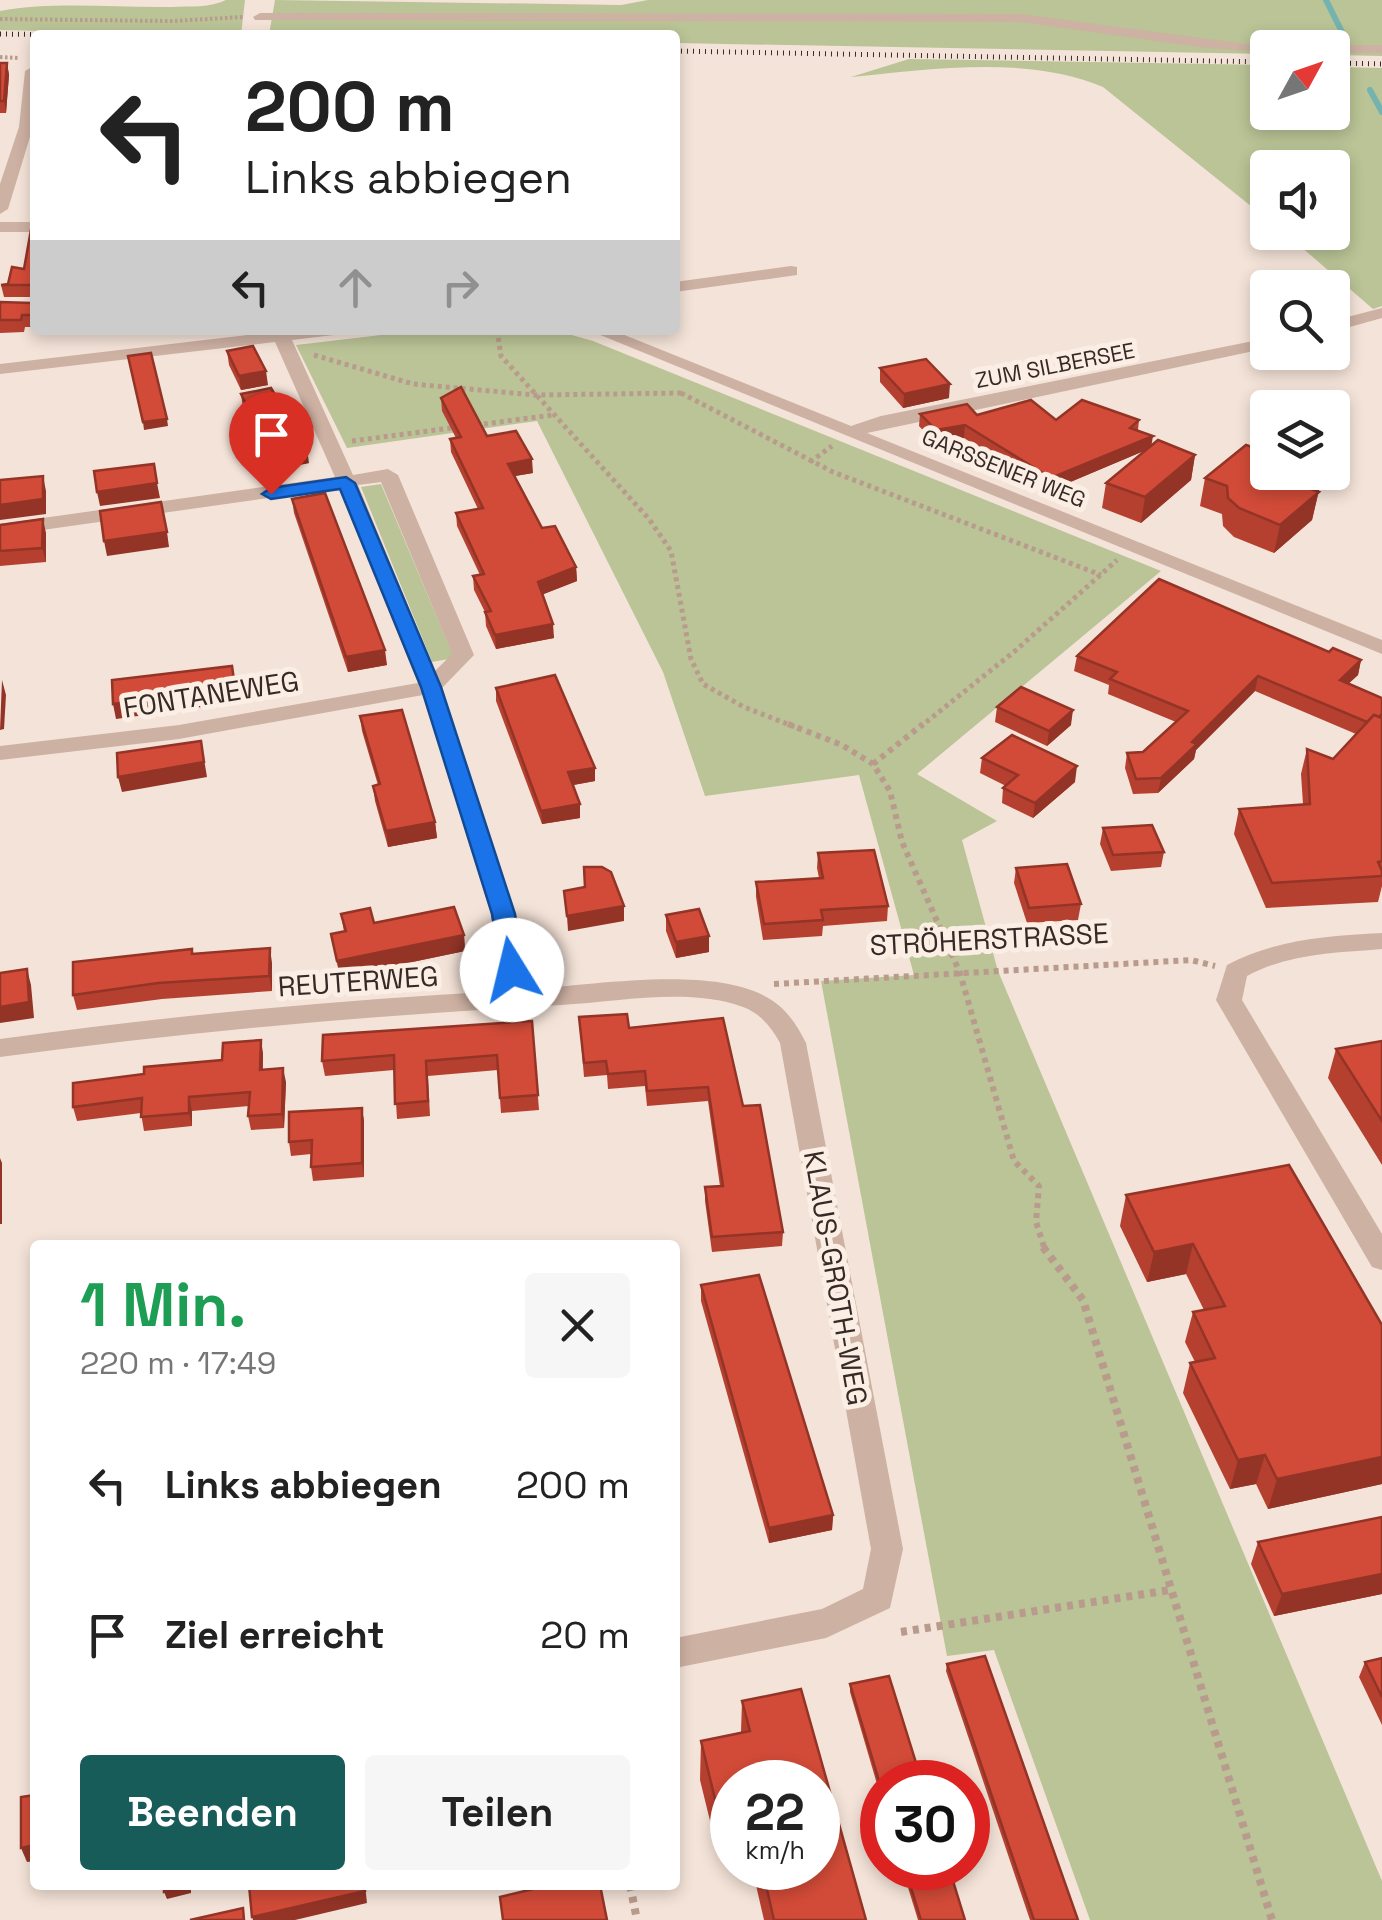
<!DOCTYPE html>
<html lang="de">
<meta charset="utf-8">
<style>
body{margin:0;font-family:"Space Grotesk",sans-serif;background:#f6f6f6;color:#222;height:100vh;display:flex;flex-direction:column;font-size:38px;white-space:nowrap}
*{box-sizing:border-box;margin:0}
p{font-size:32px;color:#767676}
.icon{flex:none;width:55px;height:55px;fill:none;stroke:currentColor;stroke-width:2;stroke-linecap:round;stroke-linejoin:round}
.map{position:relative;flex:1;overflow:hidden}
.panel{position:absolute;left:30px;top:1240px;width:650px;height:650px;display:flex;flex-direction:column;background:#fff;border-radius:10px;box-shadow:0 5px 15px #0003}
.panel>*{flex:none}
.banner{position:absolute;left:30px;top:30px;width:650px;height:305px;border-radius:10px;box-shadow:0 5px 15px #0003;background:#fff;color:#222;overflow:hidden}
.needle{width:65px;rotate:50deg}
.controls{position:absolute;left:1250px;top:30px;display:grid;gap:20px}
.controls a{display:grid;place-items:center;width:100px;height:100px;border-radius:10px;background:#fff;box-shadow:0 5px 15px #0003;font-size:50px}
.speed{position:absolute;left:710px;top:1760px;display:flex;gap:20px;font-size:50px;font-weight:700;text-align:center}
.speed>*{display:grid;place-content:center;width:130px;height:130px;border-radius:50%;background:#fff;box-shadow:0 5px 15px #0003;line-height:1}
.speed small{font-size:25px;font-weight:400}
.speed .limit{border:15px solid #d22;background:#fff;color:#111}
.pin{position:absolute;display:grid;place-items:center;width:85px;height:85px;color:#fff;margin:-102px -42px;border-radius:50% 50% 50% 0;rotate:-45deg;box-shadow:0 0 10px #0007}
.pin .icon{rotate:45deg}
.me{position:absolute;width:110px;margin:-55px;rotate:351deg;stroke-linejoin:round;filter:drop-shadow(0 0 8px #0008)}
.turn{display:flex;align-items:center;gap:35px;height:210px;padding:0 50px;font-size:45px}
.turn .icon{width:130px;height:130px;stroke-width:2.5}
.turn b{display:block;font-size:70px;line-height:85px}
.lanes{display:flex;align-items:center;height:95px;padding:0 50px;background:#0003;justify-content:center;gap:50px;direction:ltr}
.lanes .off{opacity:.35}
.round{display:grid;place-items:center;flex:none;width:105px;height:105px;border-radius:10px;background:#f6f6f6}
.overview{display:flex;align-items:center;justify-content:space-between;height:170px;padding:0 50px}
h1{font-size:60px;font-weight:700;line-height:75px;color:#1e9e55}
.primary-button{display:flex;gap:20px;margin-top:auto;padding:20px 50px}
.primary-button a{flex:1;height:115px;border-radius:10px;background:#175c59;color:#fff;font-size:40px;font-weight:700;line-height:115px;text-align:center}
.primary-button a+a{background:#f6f6f6;color:#222}
ul{padding:0;list-style:none}
li{display:flex;align-items:center;gap:30px;height:150px;padding:0 50px}
li div{flex:1}
li b{display:block;font-size:38px}
li em{font-style:normal}
.map>svg:first-child{display:block}
.green{fill:#bac496}
.lines{fill:none;stroke-linecap:round;stroke-linejoin:round}
.stream{stroke:#74b3af;stroke-width:6}
.path-far3{stroke:#b99b8d;stroke-width:4;stroke-dasharray:2.5 2.5;stroke-linecap:butt}
.path-far2{stroke:#b99b8d;stroke-width:5;stroke-dasharray:4 4;stroke-linecap:butt}
.path-far1{stroke:#b99b8d;stroke-width:6;stroke-dasharray:5 5;stroke-linecap:butt}
.path{stroke:#b99b8d;stroke-width:8;stroke-dasharray:6 6;stroke-linecap:butt}
.minor{fill:#cdb1a3;fill-rule:evenodd}
.rail{stroke:#372926;stroke-width:5;stroke-dasharray:1 5;stroke-linecap:butt}
.wall{fill:#b54030}
.shaded-wall{fill:#933427}
.building{fill:#d24b38;stroke:#933427;stroke-width:2.5}
.route{fill:#1a73e8;stroke:#114b97;stroke-width:2.5}
.labels{text-anchor:middle;stroke-width:10;stroke-linejoin:round;paint-order:stroke}
.far-street-label{font-size:22px;fill:#372926;stroke:#fbeee4}
.street-label{font-size:28px;fill:#372926;stroke:#fbeee4}
</style>
<div class="map">
<svg width="1382" height="1920" viewBox="0 0 1382 1920">
<rect width="100%" height="100%" fill="#f4e3d8"/>
<!-- green -->
<g class="green">
<path d="M226,0H245L241,35L0,30V11C55,1 116,8 172,7C190,6 210,8 226,0Z"/>
<polygon points="275,0 621,5 648,0 1382,0 1382,56 1333,55 1332,48 1268,48 1267,54 675,43 675,35 269,35"/>
<path d="M909,59L1267,65L1268,112H1332L1333,67L1382,68V306L1373,309L1285,233L1332,232V168H1268L1267,219L1103,87C1027,55 931,69 851,77Z"/>
<polygon points="424,330 554,330 593,341 1161,571 917,774 997,821 962,840 998,971 1382,1881 1382,1920 1090,1920 994,1650 947,1656 821,981 914,975 859,775 705,796 663,672 537,421 347,448 296,345"/>
<polygon points="381,484 454,658 432,662 361,487"/>
</g>
<g class="lines">
<!-- stream -->
<g class="stream">
<polyline points="1326,0 1347,42"/>
<polyline points="1370,90 1382,112"/>
</g>
<!-- path-far3 -->
<g class="path-far3">
<polyline points="0,19 172,21 243,17"/>
<polyline points="0,57 19,58"/>
</g>
<!-- path-far2 -->
<g class="path-far2">
<polyline points="497,330 501,356 649,519 671,551 691,659 703,684 744,707 795,727"/>
<polyline points="314,355 413,384 535,395 682,393"/>
<polyline points="681,393 833,472 1101,575"/>
<polyline points="476,425 553,415"/>
<polyline points="352,441 459,427"/>
<polyline points="810,462 832,446"/>
<polyline points="920,727 1015,651 1117,560"/>
</g>
<!-- path-far1 -->
<g class="path-far1">
<polyline points="788,724 842,745 873,764 890,791 902,842 960,973 1014,1161 1039,1186 1036,1222 1045,1250"/>
<polyline points="873,764 923,724"/>
<polyline points="774,984 1191,960 1215,966"/>
</g>
<!-- path -->
<g class="path">
<polyline points="1043,1247 1083,1300 1272,1920"/>
<polyline points="901,1632 1170,1590"/>
<polyline points="630,1885 637,1920"/>
</g>
<!-- minor -->
<g class="minor">
<polygon points="260,13 1021,14 1275,48 1268,48 1268,52 1206,48 1021,22 255,20 253,17"/>
<polygon points="1332,45 1382,45 1382,53 1332,53 1332,48 1326,48"/>
<polygon points="32,67 33,127 8,209 0,214 0,184 19,127 25,71"/>
<rect x="0" y="222" width="35" height="10"/>
<polygon points="791,266 797,267 797,275 675,292 675,282"/>
<polygon points="1382,308 1382,318 1332,332 1332,321"/>
<path d="M343,330L334,335L292,340L353,475L388,469L398,475L474,655L442,688L515,914L528,989C593,986 717,963 773,1001C788,1011 798,1027 806,1043L903,1549L890,1608L826,1638L675,1668V1638L822,1609L863,1589L871,1549L780,1043C772,1028 760,1013 743,1007C688,987 618,1002 561,1005C373,1015 186,1032 0,1057V1039C167,1016 335,1000 503,991L491,914L423,695L179,739L0,760V746L179,725L418,683L339,488L0,536V524L335,477L275,342L0,374V364L281,331ZM381,482L452,654L435,671L358,485Z"/>
<polygon points="588,330 612,330 851,426 881,416 1268,338 1268,348 867,433 1382,640 1382,654"/>
<path d="M1382,933V949C1335,953 1290,953 1247,976L1242,1000L1382,1234V1270L1372,1267L1216,1000L1227,965C1276,939 1328,936 1382,933Z"/>
</g>
<!-- rail -->
<g class="rail">
<polyline points="0,34 75,35"/>
<polyline points="675,51 1268,62"/>
<polyline points="1332,63 1382,64"/>
</g>
</g>
<!-- wall -->
<g class="wall">
<polygon points="0,63 7,63 9,75 6,113 0,113 0,116"/>
<polygon points="35,221 35,297 4,297 1,285 8,284 24,269"/>
<polygon points="35,300 35,327 25,327 24,332 0,333 0,302 32,303"/>
<polygon points="227,351 268,385 241,390 229,365"/>
<polygon points="880,368 949,398 903,408 880,382"/>
<polygon points="241,394 309,463 274,470 243,408"/>
<polygon points="441,398 533,473 515,476 542,528 576,567 577,581 543,594 554,638 496,649 486,626 485,612 474,590 473,576 480,575 457,526 456,513 478,509 451,452 450,439 456,438 442,411"/>
<polygon points="920,414 977,415 1056,420 1139,420 1138,430 1151,446 1195,455 1191,480 1141,523 1102,508 1106,483 1146,450 1049,491 964,438 935,443 919,426"/>
<polygon points="1323,473 1312,520 1274,553 1234,537 1223,526 1222,514 1200,506 1205,478"/>
<polygon points="292,499 387,665 348,672 294,513"/>
<polygon points="0,525 46,533 46,562 0,566"/>
<polygon points="1329,652 1361,660 1358,675 1348,684 1382,698 1382,886 1378,902 1266,908 1234,834 1239,809 1303,804 1301,774 1307,749 1333,759 1356,734 1255,691 1196,750 1194,759 1158,793 1133,794 1125,768 1127,753 1143,752 1176,722 1108,694 1109,685 1074,671 1077,656"/>
<polygon points="496,688 595,768 595,781 573,785 580,804 580,818 542,824 496,701"/>
<polygon points="997,707 1071,725 1047,746 995,722"/>
<polygon points="360,716 435,822 437,838 388,847 375,801 373,786 378,785 362,731"/>
<polygon points="982,758 1075,782 1033,818 1002,803 1003,788 1006,786 980,773"/>
<polygon points="1103,828 1164,852 1161,867 1111,871 1100,844"/>
<polygon points="818,853 888,906 887,921 823,926 822,936 763,940 756,897 756,882 819,878 817,868"/>
<polygon points="1016,868 1081,904 1078,920 1027,923 1014,883"/>
<polygon points="341,914 374,923 464,935 465,951 340,977 331,934 344,932"/>
<polygon points="666,915 709,936 709,952 676,958 666,931"/>
<polygon points="192,949 193,954 272,963 272,991 162,999 77,1010 73,995"/>
<polygon points="579,1017 629,1028 743,1106 783,1232 782,1246 712,1252 705,1201 705,1187 720,1186 708,1101 647,1106 645,1086 608,1089 607,1075 584,1077"/>
<polygon points="532,1021 539,1110 501,1113 498,1070 428,1076 430,1116 397,1119 394,1070 325,1076 322,1061"/>
<polygon points="1382,1041 1382,1165 1328,1078 1336,1049"/>
<polygon points="263,1053 263,1070 286,1082 284,1128 251,1130 248,1116 249,1106 192,1111 192,1126 144,1131 141,1113 77,1121 73,1107 144,1074"/>
<polygon points="362,1108 364,1122 364,1177 313,1181 311,1167 311,1154 291,1156 289,1142"/>
<polygon points="1126,1195 1382,1325 1382,1484 1268,1509 1256,1484 1230,1489 1183,1393 1190,1363 1195,1362 1185,1342 1193,1312 1204,1310 1186,1274 1147,1282 1120,1226"/>
<polygon points="701,1285 833,1515 832,1530 769,1543 701,1301"/>
<polygon points="1382,1517 1382,1594 1274,1616 1251,1564 1258,1542"/>
<polygon points="1382,1658 1382,1725 1359,1677 1365,1662"/>
<polygon points="947,1664 1078,1920 1030,1920 946,1671"/>
<polygon points="850,1684 882,1782 882,1801 850,1692"/>
<polygon points="742,1701 866,1920 764,1920 752,1868 818,1868 732,1782 714,1837 700,1780 701,1741 741,1732"/>
<polygon points="902,1868 949,1868 965,1920 918,1920"/>
</g>
<!-- shaded-wall -->
<g class="shaded-wall">
<polygon points="7,63 9,75 6,113 4,101"/>
<polygon points="266,371 268,385 241,390 239,376"/>
<polygon points="950,384 949,398 903,408 904,394"/>
<polygon points="167,419 168,426 144,430 143,422"/>
<polygon points="965,425 964,438 935,443 936,430"/>
<polygon points="1153,436 1151,448 1049,491 1051,478"/>
<polygon points="307,449 309,463 274,470 272,456"/>
<polygon points="1195,455 1191,480 1141,523 1145,497"/>
<polygon points="532,459 533,473 509,477 508,464"/>
<polygon points="1323,473 1312,520 1274,553 1280,525 1306,487"/>
<polygon points="43,476 46,491 46,514 0,520 0,505"/>
<polygon points="157,483 160,498 100,506 97,492"/>
<polygon points="43,519 46,533 46,562 42,548"/>
<polygon points="167,532 169,547 107,556 104,541"/>
<polygon points="576,567 577,581 539,596 538,582"/>
<polygon points="553,624 554,638 496,649 495,635"/>
<polygon points="385,650 387,665 348,672 346,657"/>
<polygon points="1361,660 1358,675 1336,695 1340,680"/>
<polygon points="232,666 238,702 116,719 113,704"/>
<polygon points="1258,676 1255,691 1196,750 1194,759 1158,793 1161,778 1192,742"/>
<polygon points="2,680 6,695 4,729 0,730"/>
<polygon points="1073,710 1071,725 1047,746 1049,731"/>
<polygon points="201,741 207,777 122,792 118,777"/>
<polygon points="1077,766 1075,782 1033,818 1035,803"/>
<polygon points="595,768 595,781 568,786 568,772"/>
<polygon points="580,804 580,818 542,824 541,811"/>
<polygon points="435,822 437,838 388,847 386,831"/>
<polygon points="624,906 624,921 568,931 567,916"/>
<polygon points="464,935 465,951 340,977 337,961"/>
<polygon points="709,936 709,952 676,958 676,942"/>
<polygon points="270,948 272,963 272,991 269,976"/>
<polygon points="27,969 31,985 34,1018 0,1023 0,1007"/>
<polygon points="261,1040 263,1053 262,1084 260,1070"/>
<polygon points="283,1068 286,1082 284,1128 282,1114"/>
<polygon points="189,1097 192,1111 192,1126 189,1113"/>
<polygon points="362,1108 364,1122 364,1177 362,1163"/>
<polygon points="0,1158 2,1163 2,1224 0,1224"/>
<polygon points="1193,1244 1186,1274 1147,1282 1154,1252"/>
<polygon points="1265,1455 1256,1484 1230,1489 1238,1460"/>
<polygon points="1382,1457 1382,1484 1268,1509 1277,1479"/>
<polygon points="833,1515 832,1530 769,1543 769,1528"/>
<polygon points="1382,1574 1382,1594 1274,1616 1282,1594"/>
<polygon points="732,1795 732,1833 714,1837 715,1799"/>
<polygon points="35,1845 35,1861 27,1862 21,1848"/>
<polygon points="191,1885 191,1893 167,1899 164,1892"/>
<polygon points="365,1885 367,1903 295,1920 253,1920 252,1917"/>
</g>
<!-- building -->
<g class="building">
<polygon points="0,63 7,63 4,101 0,101"/>
<polygon points="35,221 35,295 32,285 1,285 8,284 12,267 24,269 32,224"/>
<polygon points="35,300 35,315 22,315 21,320 0,320 0,302 32,303"/>
<polygon points="253,346 266,371 239,376 227,351"/>
<polygon points="151,353 167,419 143,422 128,356"/>
<polygon points="926,359 950,384 904,394 880,368"/>
<polygon points="461,387 487,436 516,431 532,459 508,464 542,528 555,526 576,567 538,582 553,624 495,635 485,612 491,611 473,576 484,574 456,513 483,508 450,439 461,437 441,398"/>
<polygon points="271,388 307,449 272,456 241,394"/>
<polygon points="1031,400 1056,420 1082,400 1139,420 1130,428 1153,436 1051,478 965,425 936,430 920,414 967,404 977,415"/>
<polygon points="1158,440 1195,455 1145,497 1106,483"/>
<polygon points="1246,445 1268,452 1268,472 1323,473 1306,487 1319,492 1280,525 1239,508 1228,498 1227,486 1205,478"/>
<polygon points="154,464 157,483 97,492 94,471"/>
<polygon points="43,476 43,499 0,505 0,480"/>
<polygon points="325,493 385,650 346,657 292,499"/>
<polygon points="161,502 167,532 104,541 100,511"/>
<polygon points="43,519 42,548 0,551 0,525"/>
<polygon points="1159,579 1329,652 1333,648 1361,660 1340,680 1382,698 1382,714 1379,717 1374,715 1367,722 1258,676 1192,742 1197,744 1161,778 1136,779 1127,753 1143,752 1188,711 1110,679 1117,672 1077,656"/>
<polygon points="232,666 235,687 113,704 112,680"/>
<polygon points="555,675 595,768 568,772 580,804 541,811 496,688"/>
<polygon points="1021,687 1073,710 1049,731 997,707"/>
<polygon points="402,710 435,822 386,831 373,786 380,784 360,716"/>
<polygon points="1374,715 1382,718 1382,861 1378,862 1382,871 1382,876 1272,883 1239,809 1310,804 1307,749 1333,759"/>
<polygon points="1012,735 1077,766 1035,803 1003,788 1018,775 982,758"/>
<polygon points="201,741 204,762 118,777 117,753"/>
<polygon points="1152,825 1164,852 1113,855 1103,828"/>
<polygon points="874,850 888,906 821,910 823,920 764,924 756,882 823,878 818,853"/>
<polygon points="1067,864 1081,904 1029,908 1016,868"/>
<polygon points="584,867 602,867 611,872 624,906 567,916 564,891 585,887"/>
<polygon points="454,907 464,935 337,961 331,934 346,931 341,914 370,908 374,923"/>
<polygon points="699,909 709,936 676,942 666,915"/>
<polygon points="270,948 269,976 158,983 73,995 73,962 192,949 192,954"/>
<polygon points="27,969 29,1002 0,1007 0,973"/>
<polygon points="627,1014 629,1028 723,1018 743,1106 760,1105 783,1232 712,1237 705,1187 723,1186 708,1087 647,1091 645,1071 608,1074 606,1061 584,1063 579,1017"/>
<polygon points="532,1021 538,1095 500,1098 497,1055 426,1061 428,1101 395,1104 394,1055 322,1061 323,1035"/>
<polygon points="261,1040 260,1070 283,1068 282,1114 248,1116 250,1092 189,1097 189,1113 141,1117 142,1098 73,1107 73,1083 144,1074 144,1067 222,1060 223,1043"/>
<polygon points="1382,1041 1382,1121 1336,1049"/>
<polygon points="362,1108 362,1163 311,1167 312,1140 289,1142 289,1112"/>
<polygon points="1289,1165 1382,1325 1382,1457 1277,1479 1265,1455 1238,1460 1190,1363 1215,1358 1193,1312 1225,1306 1193,1244 1154,1252 1126,1195"/>
<polygon points="759,1275 833,1515 769,1528 701,1285"/>
<polygon points="1382,1517 1382,1574 1282,1594 1258,1542"/>
<polygon points="985,1656 1078,1920 1034,1920 947,1664"/>
<polygon points="1382,1658 1382,1697 1365,1662"/>
<polygon points="889,1676 922,1782 882,1782 882,1791 850,1684"/>
<polygon points="801,1689 866,1920 774,1920 762,1868 818,1868 818,1782 732,1782 732,1795 715,1799 701,1741 750,1731 742,1701"/>
<polygon points="35,1795 35,1845 21,1848 21,1797"/>
<polygon points="905,1868 949,1868 965,1920 921,1920"/>
<polygon points="164,1885 189,1885 189,1886 164,1892"/>
<polygon points="249,1885 364,1885 365,1891 252,1917"/>
<polygon points="550,1885 600,1885 607,1920 503,1920 500,1897"/>
<polygon points="243,1908 244,1920 190,1920"/>
</g>
<!-- route -->
<polygon class="route" points="346,477 355,483 441,687 515,914 524,970 521,976 512,978 501,970 492,914 421,687 340,489 271,499 262,494 271,488"/>
<g class="labels">
<!-- far-street labels -->
<g class="far-street-label">
<text transform="translate(1055 365) rotate(-11)" y="8">ZUM SILBERSEE</text>
<text transform="translate(1004 468) rotate(22)" y="8">GARSSENER WEG</text>
</g>
<!-- street labels -->
<g class="street-label">
<text transform="translate(211 694) rotate(-9)" y="10">FONTANEWEG</text>
<text transform="translate(989 939) rotate(-3)" y="10">STRÖHERSTRASSE</text>
<text transform="translate(358 981) rotate(-4)" y="10">REUTERWEG</text>
<text transform="translate(836 1278) rotate(80)" y="10">KLAUS-GROTH-WEG</text>
</g>
</g>
</svg>
<div class="controls">
<a><svg class="needle" viewBox="-14 -14 28 28"><path d="M0-13l5 13h-10z" fill="#e53935"/><path d="M0 13l5-13h-10z" fill="#767676"/></svg></a>
<a><svg class="icon" aria-label="sound" viewBox="0 0 24 24"><path d="M4 9h4l5-4v14l-5-4H4zM17 9q2 3 0 6"/></svg></a>
<a><svg class="icon" aria-label="search" viewBox="0 0 24 24"><circle cx="10" cy="10" r="6"/><path d="M15 15l6 6"/></svg></a>
<a><svg class="icon" aria-label="layers" viewBox="0 0 24 24"><path d="M12 4l9 5-9 5-9-5zM3 14l9 5 9-5"/></svg></a>
</div>
<div class="speed"><div>22<small>km/h</small></div><div class="limit">30</div></div>
<div class="pin" style="left:271px;top:494px;background:#d93025"><svg class="icon" aria-label="arrive" viewBox="0 0 24 24"><path d="M6 21V4h12l-3 4 3 4H6"/></svg></div>
<svg class="me" style="left:512px;top:970px" viewBox="-20 -20 40 40"><circle r="19" fill="#fff"/><path d="M0-13L10 11 0 6-10 11z" fill="#1a73e8"/></svg>
<div class="banner">
<div class="turn"><svg class="icon" aria-label="left" viewBox="0 0 24 24"><path d="M17 20v-9H6M10 6l-5 5 5 5"/></svg><div><b>200 m</b>Links abbiegen</div></div>
<div class="lanes"><svg class="icon" aria-label="left" viewBox="0 0 24 24"><path d="M17 20v-9H6M10 6l-5 5 5 5"/></svg><svg class="icon off" aria-label="ahead" viewBox="0 0 24 24"><path d="M12 20V5M6 11l6-6 6 6"/></svg><svg class="icon off" aria-label="right" viewBox="0 0 24 24"><path d="M7 20v-9h11M14 6l5 5-5 5"/></svg></div>
</div>
<section class="panel">
<div class="overview"><div><h1>1 Min.</h1><p>220 m · 17:49</p></div><a class="round"><svg class="icon" aria-label="close" viewBox="0 0 24 24"><path d="M6 6l12 12M18 6L6 18"/></svg></a></div>
<ul>
<li><svg class="icon" aria-label="left" viewBox="0 0 24 24"><path d="M17 20v-9H6M10 6l-5 5 5 5"/></svg><div><b>Links abbiegen</b></div><em>200 m</em></li>
<li><svg class="icon" aria-label="arrive" viewBox="0 0 24 24"><path d="M6 21V4h12l-3 4 3 4H6"/></svg><div><b>Ziel erreicht</b></div><em>20 m</em></li>
</ul>
<div class="primary-button"><a>Beenden</a><a>Teilen</a></div>
</section>
</div>
